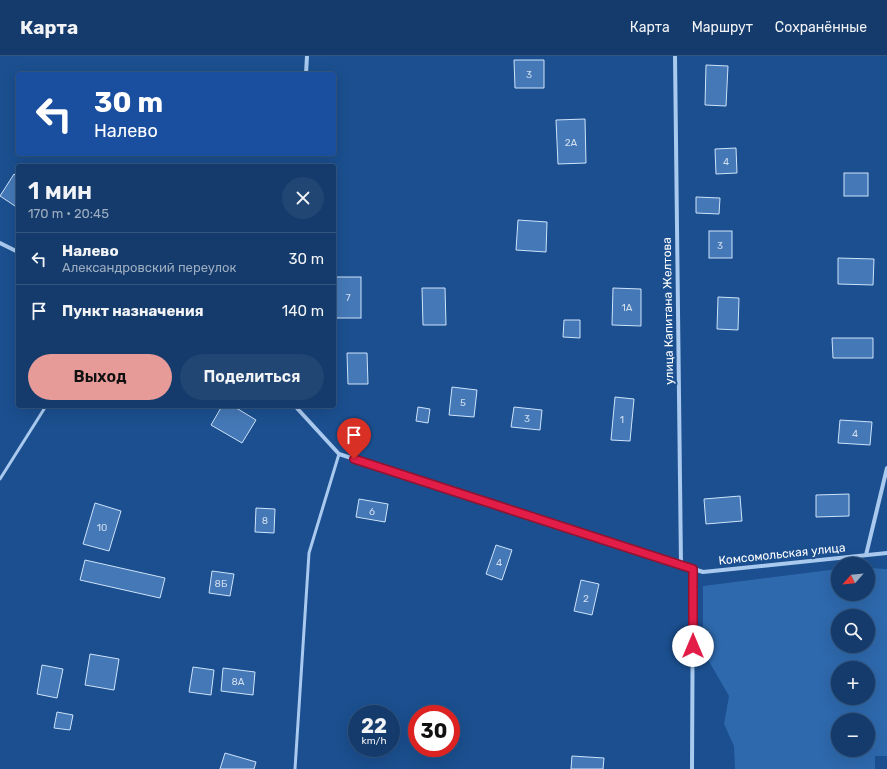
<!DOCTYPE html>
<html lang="ru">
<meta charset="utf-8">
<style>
body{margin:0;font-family:Rubik,sans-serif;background:#214673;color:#f1f3f6;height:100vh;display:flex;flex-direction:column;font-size:15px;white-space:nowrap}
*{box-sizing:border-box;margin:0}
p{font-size:13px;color:#9dadc1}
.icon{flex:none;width:22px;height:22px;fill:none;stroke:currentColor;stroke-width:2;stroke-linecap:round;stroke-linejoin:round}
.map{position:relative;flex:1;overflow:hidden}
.details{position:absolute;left:16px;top:108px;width:320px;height:244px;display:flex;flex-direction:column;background:#143b6b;border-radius:4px;box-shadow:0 4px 16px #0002,0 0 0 1px #33557e}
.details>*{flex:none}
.hud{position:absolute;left:16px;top:16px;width:320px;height:84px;border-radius:4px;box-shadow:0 4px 16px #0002,0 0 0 1px #33557e;background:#1a4fa0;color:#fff;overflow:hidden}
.needle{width:26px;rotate:243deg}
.fabs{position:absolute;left:831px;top:501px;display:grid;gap:8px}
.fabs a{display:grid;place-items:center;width:44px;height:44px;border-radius:50%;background:#143b6b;box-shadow:0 4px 16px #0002,0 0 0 1px #33557e;font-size:20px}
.speed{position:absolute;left:348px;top:649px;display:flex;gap:8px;font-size:20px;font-weight:700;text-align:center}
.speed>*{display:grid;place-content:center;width:52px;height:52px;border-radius:50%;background:#143b6b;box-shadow:0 4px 16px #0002,0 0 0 1px #33557e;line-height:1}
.speed small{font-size:10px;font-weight:400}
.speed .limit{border:6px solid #d22;background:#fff;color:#111}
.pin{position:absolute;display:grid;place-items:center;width:34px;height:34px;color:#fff;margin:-41px -17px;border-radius:50% 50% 50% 0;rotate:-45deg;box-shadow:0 0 4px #0007}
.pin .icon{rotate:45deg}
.me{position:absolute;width:44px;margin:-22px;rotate:0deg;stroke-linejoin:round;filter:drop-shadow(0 0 3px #0008)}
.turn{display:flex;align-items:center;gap:14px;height:84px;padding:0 12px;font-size:18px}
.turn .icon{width:52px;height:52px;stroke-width:2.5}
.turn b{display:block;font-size:28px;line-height:34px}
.round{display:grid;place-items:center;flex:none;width:42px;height:42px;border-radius:21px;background:#214673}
.overview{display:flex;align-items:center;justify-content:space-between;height:68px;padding:0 12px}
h1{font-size:24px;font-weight:600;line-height:30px}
.primary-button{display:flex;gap:8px;margin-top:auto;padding:8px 12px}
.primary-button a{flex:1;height:46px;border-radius:24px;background:#e69b98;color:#111;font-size:16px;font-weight:600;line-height:46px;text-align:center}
.primary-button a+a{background:#214673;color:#f1f3f6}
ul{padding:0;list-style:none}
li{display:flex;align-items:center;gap:12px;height:52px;padding:0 12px;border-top:1px solid #33557e}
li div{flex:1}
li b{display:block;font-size:15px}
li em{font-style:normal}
header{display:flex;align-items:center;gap:24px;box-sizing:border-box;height:56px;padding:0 20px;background:#143b6b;border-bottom:1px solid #33557e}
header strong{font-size:19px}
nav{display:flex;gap:22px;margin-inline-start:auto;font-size:14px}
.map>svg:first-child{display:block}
.green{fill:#2e69ad;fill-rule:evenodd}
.building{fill:#4478b7;stroke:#cfe3fa}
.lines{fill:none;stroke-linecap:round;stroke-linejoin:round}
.lane{stroke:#a9c9ee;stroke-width:3}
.street{stroke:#a9c9ee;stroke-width:4}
.route-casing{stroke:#92132f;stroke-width:10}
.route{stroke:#e11d48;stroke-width:7}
.labels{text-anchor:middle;stroke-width:4;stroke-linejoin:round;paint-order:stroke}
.number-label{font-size:10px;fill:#d0dded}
.street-label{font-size:12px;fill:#fff;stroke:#1b4f8f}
</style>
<header>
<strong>Карта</strong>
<nav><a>Карта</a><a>Маршрут</a><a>Сохранённые</a></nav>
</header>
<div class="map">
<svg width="887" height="713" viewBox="0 0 887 713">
<rect width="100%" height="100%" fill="#1b4f8f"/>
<!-- green -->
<path class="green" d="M868,512L887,513V700H875V713H735L734,690L724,668L729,640L703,595V530L838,513V538H868ZM838,560H868V590H838ZM838,612H868V642H838ZM838,664H868V694H838Z"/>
<!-- building -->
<g class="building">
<polygon points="514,4 544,4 544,32 515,32"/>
<polygon points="706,9 728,10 726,50 705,49"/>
<polygon points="585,63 586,107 558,108 556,64"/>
<polygon points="736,92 737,117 716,118 715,93"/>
<rect x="844" y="117" width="24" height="23"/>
<polygon points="14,118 18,121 18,152 0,140"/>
<polygon points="696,141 720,142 719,158 696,157"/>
<polygon points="518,164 547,166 546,196 516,194"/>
<rect x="709" y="175" width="23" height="27"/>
<polygon points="838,202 874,203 873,229 838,228"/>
<rect x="334" y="221" width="27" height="41"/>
<polygon points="422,232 445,232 446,269 423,269"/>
<polygon points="613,232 641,233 641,270 612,269"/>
<polygon points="718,241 739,242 738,274 717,273"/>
<polygon points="564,264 580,264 580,282 563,281"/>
<polygon points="832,282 873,282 873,302 833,302"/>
<polygon points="347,297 367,297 368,328 348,328"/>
<polygon points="452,331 477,334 474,361 449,359"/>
<polygon points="615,341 634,343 630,385 611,384"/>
<polygon points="222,350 233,350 256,364 242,387 211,369"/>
<polygon points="418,351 430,353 428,367 416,365"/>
<polygon points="514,351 542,354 540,374 511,371"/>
<polygon points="840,364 872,366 870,389 838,387"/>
<polygon points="849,438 849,460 816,461 816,439"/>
<polygon points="740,440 742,465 706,468 704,443"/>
<polygon points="359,443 388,448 385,466 356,461"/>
<polygon points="95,447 121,455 109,495 83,488"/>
<polygon points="256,452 275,453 274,477 255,476"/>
<polygon points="496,489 512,494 502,524 486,518"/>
<polygon points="85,504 165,522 160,542 80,524"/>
<polygon points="212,515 234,518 230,540 209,537"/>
<polygon points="581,524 599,528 592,559 574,555"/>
<polygon points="90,598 119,603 114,634 85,629"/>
<polygon points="42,609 63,613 57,642 37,638"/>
<polygon points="193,611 214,614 211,639 189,636"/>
<polygon points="223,612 255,616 253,639 221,635"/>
<polygon points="57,656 73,659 70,674 54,672"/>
<polygon points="225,697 256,706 254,713 220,713"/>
<polygon points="572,700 604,702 603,713 571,713"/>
</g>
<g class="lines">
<!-- lane -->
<g class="lane">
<polyline points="0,423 46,350"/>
<polyline points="295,713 309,497 339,398"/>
</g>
<!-- street -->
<g class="street">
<polyline points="675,0 681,509"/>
<polyline points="306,18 307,0"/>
<polyline points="0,187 18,196"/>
<polyline points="295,350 339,398 703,516 887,497"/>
<polyline points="866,499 887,412"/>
<polyline points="692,713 693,513"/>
</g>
</g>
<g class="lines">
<!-- route casing -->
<g class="route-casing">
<polyline id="route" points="354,403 693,513 693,590"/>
</g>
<!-- route -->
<use href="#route" class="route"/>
</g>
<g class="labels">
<!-- number labels -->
<g class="number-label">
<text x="529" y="22">3</text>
<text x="571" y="90">2А</text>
<text x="726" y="109">4</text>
<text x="720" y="193">3</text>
<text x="348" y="245">7</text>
<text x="627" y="255">1А</text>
<text x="463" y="350">5</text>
<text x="527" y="366">3</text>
<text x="622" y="367">1</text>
<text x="855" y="381">4</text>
<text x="372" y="459">6</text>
<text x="265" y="468">8</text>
<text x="102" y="475">10</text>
<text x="499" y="510">4</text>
<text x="221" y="531">8Б</text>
<text x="586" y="546">2</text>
<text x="238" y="629">8А</text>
</g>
<!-- street labels -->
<g class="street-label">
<text transform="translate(668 255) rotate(-91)" y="4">улица Капитана Желтова</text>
<text transform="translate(782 498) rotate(-6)" y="4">Комсомольская улица</text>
</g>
</g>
</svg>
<div class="fabs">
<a><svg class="needle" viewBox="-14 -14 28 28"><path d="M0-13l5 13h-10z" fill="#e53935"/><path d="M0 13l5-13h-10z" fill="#9dadc1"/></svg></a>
<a><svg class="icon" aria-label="search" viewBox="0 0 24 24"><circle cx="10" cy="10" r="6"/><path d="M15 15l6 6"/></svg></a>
<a>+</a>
<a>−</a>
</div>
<div class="speed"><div>22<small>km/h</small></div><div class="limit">30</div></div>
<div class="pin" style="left:354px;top:403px;background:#d93025"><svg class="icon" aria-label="arrive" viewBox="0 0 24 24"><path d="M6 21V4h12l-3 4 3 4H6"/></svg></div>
<svg class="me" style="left:693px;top:590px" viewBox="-20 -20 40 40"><circle r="19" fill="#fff"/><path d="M0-13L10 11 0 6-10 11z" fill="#e11d48"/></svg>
<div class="hud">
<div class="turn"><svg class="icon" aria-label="left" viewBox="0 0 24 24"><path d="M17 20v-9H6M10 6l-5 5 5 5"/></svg><div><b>30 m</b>Налево</div></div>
</div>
<section class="details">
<div class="overview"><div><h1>1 мин</h1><p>170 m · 20:45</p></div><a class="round"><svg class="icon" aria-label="close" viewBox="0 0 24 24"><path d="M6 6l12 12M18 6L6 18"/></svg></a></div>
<ul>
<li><svg class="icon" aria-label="left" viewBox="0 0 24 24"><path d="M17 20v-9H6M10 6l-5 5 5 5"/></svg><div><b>Налево</b><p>Александровский переулок</p></div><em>30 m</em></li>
<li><svg class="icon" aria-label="arrive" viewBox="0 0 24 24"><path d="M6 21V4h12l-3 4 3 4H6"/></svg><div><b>Пункт назначения</b></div><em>140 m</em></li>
</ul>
<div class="primary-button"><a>Выход</a><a>Поделиться</a></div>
</section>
</div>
